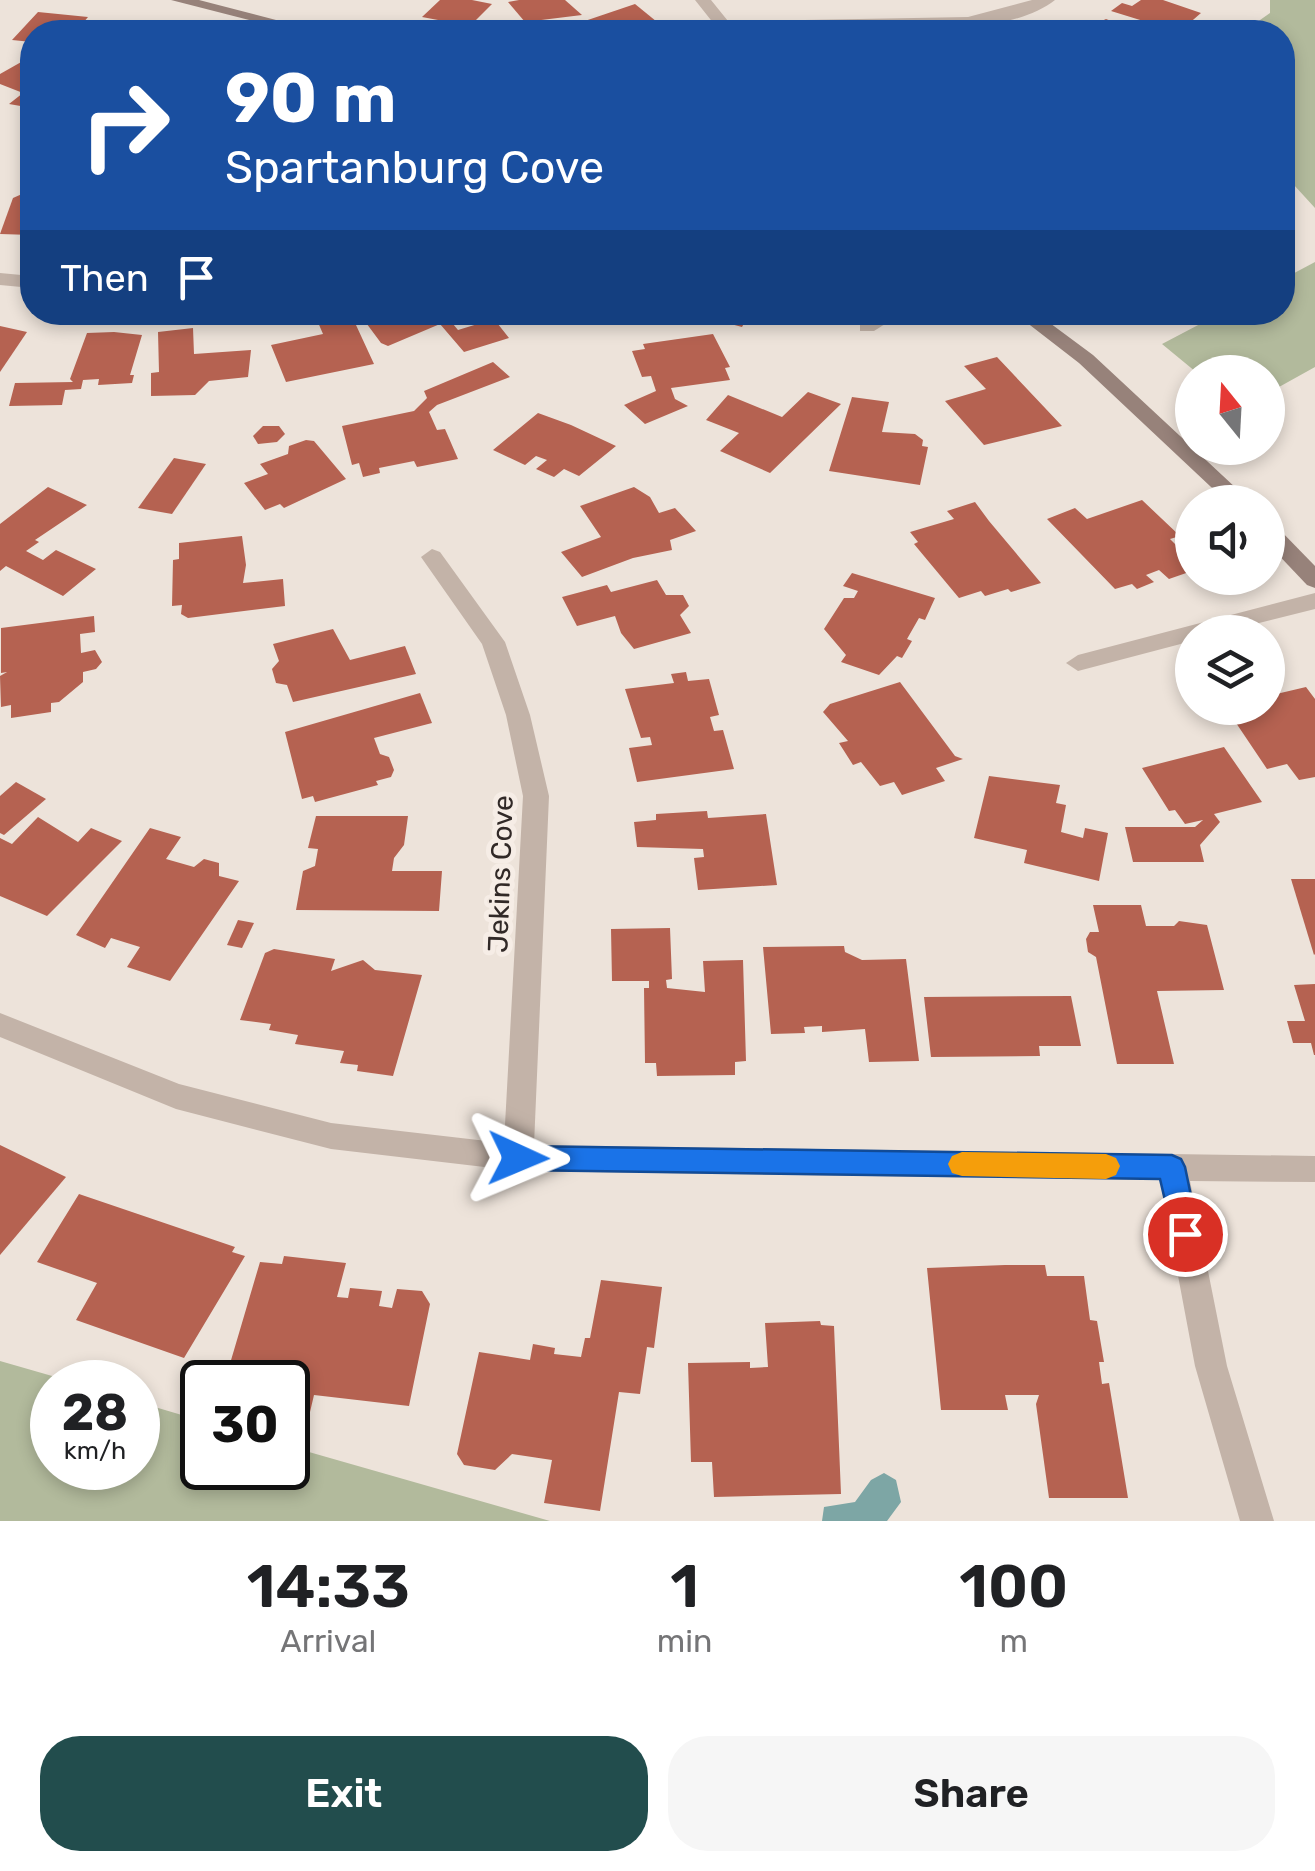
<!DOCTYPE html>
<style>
body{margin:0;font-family:Rubik,sans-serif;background:#f6f6f6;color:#202124;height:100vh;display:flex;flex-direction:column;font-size:38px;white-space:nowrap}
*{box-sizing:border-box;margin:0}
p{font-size:32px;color:#757577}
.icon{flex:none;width:55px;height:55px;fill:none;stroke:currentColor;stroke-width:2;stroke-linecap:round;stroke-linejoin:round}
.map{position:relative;height:1521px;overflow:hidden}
.panel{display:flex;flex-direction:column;background:#fff;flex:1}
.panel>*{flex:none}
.hud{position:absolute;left:20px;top:20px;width:1275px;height:305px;border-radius:40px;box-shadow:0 5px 15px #0003;background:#1a4fa0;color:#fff;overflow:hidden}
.needle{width:65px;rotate:342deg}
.buttons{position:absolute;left:1175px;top:355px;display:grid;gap:20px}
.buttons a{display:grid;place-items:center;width:110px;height:110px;border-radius:50%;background:#fff;box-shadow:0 5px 15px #0003;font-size:50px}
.speed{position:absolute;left:30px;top:1360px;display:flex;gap:20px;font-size:50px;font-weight:700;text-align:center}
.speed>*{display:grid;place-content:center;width:130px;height:130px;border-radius:50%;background:#fff;box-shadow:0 5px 15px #0003;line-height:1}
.speed small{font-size:25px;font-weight:400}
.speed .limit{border:5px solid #111;border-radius:15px;background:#fff;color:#111}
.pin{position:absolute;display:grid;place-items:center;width:85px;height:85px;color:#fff;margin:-42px;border:5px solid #fff;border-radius:50%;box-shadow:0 2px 10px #0007}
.me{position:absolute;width:110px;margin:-55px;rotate:91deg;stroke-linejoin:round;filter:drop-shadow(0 0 8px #0008)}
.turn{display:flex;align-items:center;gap:35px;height:210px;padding:0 40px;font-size:45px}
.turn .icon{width:130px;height:130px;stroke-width:2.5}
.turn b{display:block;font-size:70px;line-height:85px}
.then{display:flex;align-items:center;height:95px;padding:0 40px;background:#0003;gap:20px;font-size:38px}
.eta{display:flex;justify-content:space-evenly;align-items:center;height:170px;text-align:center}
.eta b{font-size:60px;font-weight:600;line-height:70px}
.action{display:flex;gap:20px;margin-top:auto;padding:20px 40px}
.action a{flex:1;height:115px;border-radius:40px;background:#224d4d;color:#fff;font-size:40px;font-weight:600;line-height:115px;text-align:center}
.action a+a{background:#f6f6f6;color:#202124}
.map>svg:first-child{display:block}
.green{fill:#b2ba9c}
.water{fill:#7da6a5}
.building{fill:#b56251}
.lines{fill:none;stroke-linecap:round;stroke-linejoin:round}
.street{fill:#c3b3a8;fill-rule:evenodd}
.secondary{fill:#97827a;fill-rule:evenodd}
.route{fill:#1a73e8;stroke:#114b97;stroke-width:2.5}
.slow{fill:#f59e0b}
.labels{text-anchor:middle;stroke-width:10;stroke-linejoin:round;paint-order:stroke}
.street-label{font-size:28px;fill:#312927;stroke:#f6ede6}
</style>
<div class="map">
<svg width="1315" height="1521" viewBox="0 0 1315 1521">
<rect width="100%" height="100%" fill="#ede3da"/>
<!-- green -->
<g class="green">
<polygon points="1270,0 1315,0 1315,208 1283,173 1282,32 1243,32 1270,13"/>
<polygon points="1315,262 1315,367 1268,393 1268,372 1196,372 1162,344 1221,313 1282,312 1283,279"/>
<polygon points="0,1361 73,1382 52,1382 52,1468 138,1468 138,1402 202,1421 202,1468 288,1468 288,1446 550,1521 0,1521"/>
</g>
<!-- water -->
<polygon class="water" points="884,1473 896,1480 901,1502 887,1521 822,1521 824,1507 855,1502 871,1480"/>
<!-- building -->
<g class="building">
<polygon points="440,0 472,0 492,4 470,26 422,17"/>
<polygon points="519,0 565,0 582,15 525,22 508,2"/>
<polygon points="1141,0 1163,0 1201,13 1179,32 1111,11 1122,3 1132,6"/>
<polygon points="635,4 662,26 643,32 585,32 573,25"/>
<polygon points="38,12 88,17 78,29 66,32 32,32 32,42 12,40"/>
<polygon points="1106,19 1139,32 1078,32"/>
<polygon points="23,61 32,63 32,108 9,104 23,93 0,84 0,74"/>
<polygon points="22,194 32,194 32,235 0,234 13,198"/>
<polygon points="350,312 374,364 286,382 271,345 323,334 314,313"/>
<polygon points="358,312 443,312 458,330 494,319 509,338 464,352 440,324 388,346 381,343"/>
<polygon points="686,312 750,312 742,327"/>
<polygon points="0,326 27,332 0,372"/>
<polygon points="193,328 194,354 251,350 248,377 209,381 195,395 151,396 151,373 159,372 158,332"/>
<polygon points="114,332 142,335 130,375 134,375 132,383 98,385 99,379 83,380 81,389 65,390 62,405 9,406 15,383 73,382 70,379 87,333"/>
<polygon points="713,334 730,367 725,368 730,380 671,388 675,399 688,406 645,424 624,405 656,391 651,376 642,377 632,351 645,349 643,344"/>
<polygon points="997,357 1062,426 984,445 945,401 986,389 964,366"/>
<polygon points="493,362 510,377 437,405 429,412 437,430 445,429 458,459 417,467 414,461 379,468 380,473 363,477 359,463 352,465 342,426 414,411 427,398 424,391"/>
<polygon points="808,392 841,404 770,473 720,451 739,433 706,420 728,395 782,417"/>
<polygon points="852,397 889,402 882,432 915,434 923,440 922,446 928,447 920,485 829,471"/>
<polygon points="538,413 571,425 616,446 579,476 564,469 554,477 536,469 547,460 536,456 525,465 493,450"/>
<polygon points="263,426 279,426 285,434 277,442 258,444 253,436"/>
<polygon points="306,440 314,441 346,479 284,508 280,504 265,510 244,483 268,474 260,464 288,454 289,446"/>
<polygon points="174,458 206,464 172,514 138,508"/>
<polygon points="48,487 87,505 35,540 39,542 26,551 43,560 56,550 96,569 63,596 6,566 0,571 0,524"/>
<polygon points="634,487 650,497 659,513 675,508 696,531 670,540 672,550 633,558 582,577 561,552 601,537 580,506"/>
<polygon points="1142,500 1180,536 1170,539 1192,561 1192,571 1169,579 1159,570 1146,575 1154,582 1137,589 1132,584 1115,589 1047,519 1075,508 1087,519"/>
<polygon points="975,502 989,521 1041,583 1011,592 1008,589 985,596 981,591 959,598 914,544 918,542 910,532 954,519 947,511"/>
<polygon points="242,536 246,565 243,583 283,579 285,606 188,618 181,614 182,605 172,606 173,560 179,559 179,543"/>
<polygon points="852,573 935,598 925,620 919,618 907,639 912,641 902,658 897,656 879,675 841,662 846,655 824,629 844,598 854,598 858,591 843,586"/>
<polygon points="657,580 666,595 683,595 689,606 680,615 691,633 634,649 621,633 615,616 577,626 562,597 607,585 611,592"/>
<polygon points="94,616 95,632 80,634 81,653 95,650 102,662 96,669 83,672 83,682 59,702 51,703 51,712 11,718 11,705 1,707 0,676 7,672 1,673 1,628"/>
<polygon points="333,629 350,660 405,646 416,674 293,702 287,685 276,683 272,669 279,661 273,644"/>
<polygon points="686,672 688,681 709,679 719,715 710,717 714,731 723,730 734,769 637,782 629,748 652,745 650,737 641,738 625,689 674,683 671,674"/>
<polygon points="900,682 955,756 963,759 936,768 945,781 902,795 894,782 880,786 861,762 853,765 839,743 848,741 823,712 830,704"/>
<polygon points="1306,687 1315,699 1315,777 1299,780 1287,764 1267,769 1226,708 1268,708 1268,696"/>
<polygon points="420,693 432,723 374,738 380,754 389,757 394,770 391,777 376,781 378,785 315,802 313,796 302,799 285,732"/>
<polygon points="1224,747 1262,802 1214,814 1220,822 1200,845 1204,862 1133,862 1125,827 1195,827 1203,820 1185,824 1175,810 1169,811 1142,768"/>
<polygon points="989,776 1060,785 1056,803 1066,805 1061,832 1083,838 1085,828 1108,833 1099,881 1024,863 1027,850 974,838"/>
<polygon points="16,782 46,799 4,835 0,833 0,796"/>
<polygon points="707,811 708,818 766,814 777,885 698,890 694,858 704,857 703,849 637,847 634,822 656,820 656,814"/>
<polygon points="316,816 408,816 404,845 394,858 392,871 442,871 439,911 296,910 303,871 315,866 318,849 308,848"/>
<polygon points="38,817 78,842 91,828 122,841 47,916 0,896 0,838 12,844"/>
<polygon points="150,828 181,837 166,859 194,867 204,859 219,863 219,876 239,881 170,981 127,967 140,947 111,938 105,948 76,935"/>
<polygon points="1291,879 1315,879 1315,954 1314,955"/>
<polygon points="1093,905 1141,905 1146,926 1174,926 1179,921 1207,925 1224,990 1157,991 1174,1064 1117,1064 1096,957 1088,952 1086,939 1090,932 1099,932"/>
<polygon points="238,920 254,923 242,948 227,945"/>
<polygon points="670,928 672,979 666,980 667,988 705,992 703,961 743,960 746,1061 735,1062 735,1075 657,1076 656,1063 645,1063 644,988 649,988 649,981 612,981 611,929"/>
<polygon points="844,946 845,952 862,960 906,959 919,1061 869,1062 865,1029 822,1032 822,1026 804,1027 805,1033 771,1034 763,947"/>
<polygon points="274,949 335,959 331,971 363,960 375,970 422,975 393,1076 357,1071 358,1065 340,1063 344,1051 295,1044 298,1035 269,1030 271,1024 240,1020 265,953"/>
<polygon points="1315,984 1315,1055 1314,1055 1311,1043 1293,1043 1287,1021 1305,1021 1294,985"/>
<polygon points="1071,996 1081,1046 1039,1046 1040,1056 931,1057 924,997"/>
<polygon points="0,1145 66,1177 0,1255"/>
<polygon points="79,1194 235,1247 232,1252 245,1256 184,1358 76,1320 97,1283 37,1262"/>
<polygon points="284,1256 346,1263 337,1297 348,1298 350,1288 382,1291 379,1306 392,1308 397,1289 422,1291 430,1304 409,1406 314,1395 310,1412 288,1409 288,1382 276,1382 279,1372 229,1367 260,1262 282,1264"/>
<polygon points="1005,1265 1045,1265 1047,1276 1084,1276 1090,1320 1097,1321 1104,1362 1099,1362 1102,1384 1109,1383 1128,1498 1049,1498 1036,1404 1039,1395 1005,1395 1008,1410 941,1410 927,1268"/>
<polygon points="601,1280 662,1287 654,1348 647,1347 640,1394 619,1392 600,1511 544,1503 552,1460 512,1454 495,1470 464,1465 457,1454 479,1352 530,1360 533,1344 555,1348 554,1354 581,1357 585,1338 590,1338"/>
<polygon points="820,1321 821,1325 834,1326 841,1494 714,1497 712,1462 691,1462 688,1363 750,1362 750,1368 768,1367 765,1323"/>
</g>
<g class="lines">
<!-- street -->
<g class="street">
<path d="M695,0H711L732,26L805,20L968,17L1032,0H1055C1003,41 874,29 810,29C779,29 748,32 716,32L718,29Z"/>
<polygon points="0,273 32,276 32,288 0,285"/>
<polygon points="879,312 904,312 874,331 860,331 860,323"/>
<polygon points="432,549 440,552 505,642 530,715 549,796 534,1145 1315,1156 1315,1182 1190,1181 1227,1366 1274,1521 1240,1521 1195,1366 1160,1180 518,1171 331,1149 176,1109 0,1037 0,1013 179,1084 331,1123 504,1143 523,796 506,715 482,644 421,557"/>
<polygon points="1315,593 1315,609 1223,632 1192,632 1192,641 1078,671 1066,663 1078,655"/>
</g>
<!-- secondary -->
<g class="secondary">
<polygon points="171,0 199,0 322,32 296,32"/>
<polygon points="1013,312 1035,312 1093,355 1251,502 1227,502 1079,363"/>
<polygon points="1268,524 1276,526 1315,566 1315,588 1307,585 1268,544"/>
</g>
</g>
<!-- route -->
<polygon class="route" points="518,1146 1172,1155 1181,1159 1185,1167 1199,1234 1195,1243 1185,1246 1175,1243 1160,1179 518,1170 508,1167 504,1158 508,1149"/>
<!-- slow -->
<polygon class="slow" points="962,1152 1106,1154 1116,1158 1120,1166 1116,1175 1106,1179 962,1176 952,1173 948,1164 952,1156"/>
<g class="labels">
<!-- street labels -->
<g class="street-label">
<text transform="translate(500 874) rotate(-88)" y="10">Jekins Cove</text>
</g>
</g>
</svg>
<div class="buttons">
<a><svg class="needle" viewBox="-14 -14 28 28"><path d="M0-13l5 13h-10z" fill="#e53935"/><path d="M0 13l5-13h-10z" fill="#757577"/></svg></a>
<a><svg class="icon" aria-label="sound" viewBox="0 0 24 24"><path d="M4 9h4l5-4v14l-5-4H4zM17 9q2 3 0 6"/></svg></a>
<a><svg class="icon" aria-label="layers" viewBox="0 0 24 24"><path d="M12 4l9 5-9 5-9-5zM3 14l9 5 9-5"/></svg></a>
</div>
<div class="speed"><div>28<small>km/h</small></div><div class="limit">30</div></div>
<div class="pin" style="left:1185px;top:1234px;background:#d93025"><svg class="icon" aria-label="arrive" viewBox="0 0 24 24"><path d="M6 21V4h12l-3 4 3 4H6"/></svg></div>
<svg class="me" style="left:518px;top:1158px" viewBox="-20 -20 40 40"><path d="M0-17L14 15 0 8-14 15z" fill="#1a73e8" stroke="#fff" stroke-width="4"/></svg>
<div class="hud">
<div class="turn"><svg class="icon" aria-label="right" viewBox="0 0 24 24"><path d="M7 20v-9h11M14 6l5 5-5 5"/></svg><div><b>90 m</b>Spartanburg Cove</div></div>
<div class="then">Then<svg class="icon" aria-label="arrive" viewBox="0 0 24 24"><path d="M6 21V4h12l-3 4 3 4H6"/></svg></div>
</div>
</div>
<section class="panel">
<div class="eta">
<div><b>14:33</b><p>Arrival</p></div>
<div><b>1</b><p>min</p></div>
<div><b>100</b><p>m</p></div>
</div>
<div class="action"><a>Exit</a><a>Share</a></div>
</section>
